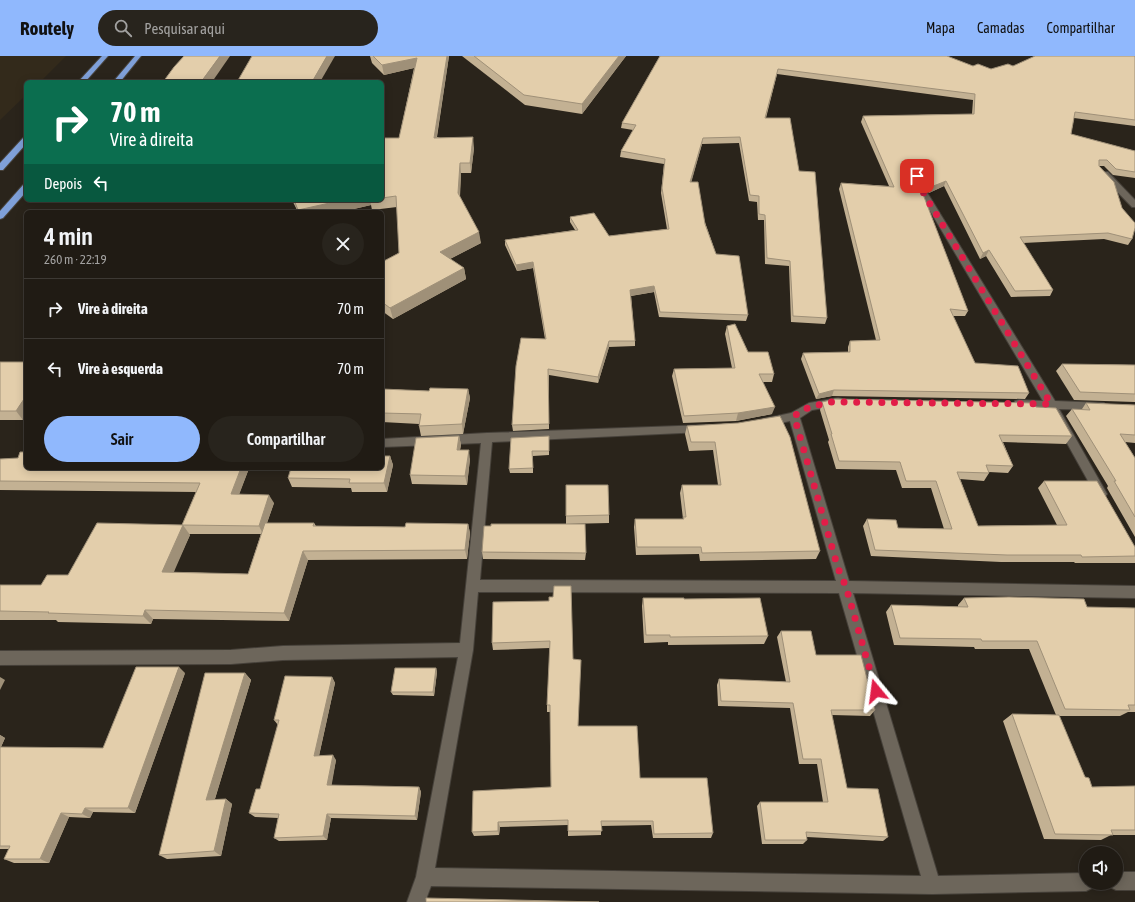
<!DOCTYPE html>
<html lang="pt">
<meta charset="utf-8">
<style>
body{margin:0;font-family:"Asap Condensed",sans-serif;background:#28241d;color:#f1f3f6;height:100vh;display:flex;flex-direction:column;font-size:15px;white-space:nowrap}
*{box-sizing:border-box;margin:0}
p{font-size:13px;color:#a2a1a0}
.icon{flex:none;width:22px;height:22px;fill:none;stroke:currentColor;stroke-width:2;stroke-linecap:round;stroke-linejoin:round}
.map{position:relative;flex:1;overflow:hidden}
.side{position:absolute;left:24px;top:154px;width:360px;height:260px;display:flex;flex-direction:column;background:#201b14;border-radius:6px;box-shadow:0 2px 10px #0003,0 0 0 1px #3d3934}
.side>*{flex:none}
.guide{position:absolute;left:24px;top:24px;width:360px;height:122px;border-radius:6px;box-shadow:0 2px 10px #0003,0 0 0 1px #3d3934;background:#0b6e4f;color:#fff;overflow:hidden}
.controls{position:absolute;left:1079px;top:790px;display:grid;gap:8px}
.controls a{display:grid;place-items:center;width:44px;height:44px;border-radius:50%;background:#201b14;box-shadow:0 2px 10px #0003,0 0 0 1px #3d3934;font-size:20px}
.pin{position:absolute;display:grid;place-items:center;width:34px;height:34px;color:#fff;margin:-17px;border-radius:8px;box-shadow:0 2px 6px #0006}
.me{position:absolute;width:44px;margin:-22px;rotate:344deg;stroke-linejoin:round;filter:drop-shadow(0 0 3px #0008)}
.turn{display:flex;align-items:center;gap:14px;height:84px;padding:0 20px;font-size:18px}
.turn .icon{width:52px;height:52px;stroke-width:2.5}
.turn b{display:block;font-size:28px;line-height:34px}
.then{display:flex;align-items:center;height:38px;padding:0 20px;background:#0003;gap:8px;font-size:15px}
.round{display:grid;place-items:center;flex:none;width:42px;height:42px;border-radius:21px;background:#28241d}
.headline{display:flex;align-items:center;justify-content:space-between;height:68px;padding:0 20px}
h1{font-size:24px;font-weight:600;line-height:30px}
.action{display:flex;gap:8px;margin-top:auto;padding:8px 20px}
.action a{flex:1;height:46px;border-radius:24px;background:#90b8fd;color:#111;font-size:16px;font-weight:600;line-height:46px;text-align:center}
.action a+a{background:#28241d;color:#f1f3f6}
ul{padding:0;list-style:none}
li{display:flex;align-items:center;gap:12px;height:60px;padding:0 20px;border-top:1px solid #3d3934}
li div{flex:1}
li b{display:block;font-size:15px}
li em{font-style:normal}
header{display:flex;align-items:center;gap:24px;box-sizing:border-box;height:56px;padding:0 20px;background:#90b8fd;color:#111}
header strong{font-size:19px}
nav{display:flex;gap:22px;margin-inline-start:auto;font-size:14px}
.search{width:280px;height:36px;background:#28241d;display:flex;align-items:center;gap:10px;box-sizing:border-box;padding:0 14px;border-radius:22px;color:#a2a1a0;font-size:15px}
.map>svg:first-child{display:block}
.built{fill:#332a1b}
.lines{fill:none;stroke-linecap:round;stroke-linejoin:round}
.street-casing{stroke:#46413a;stroke-width:2}
.highway-casing{stroke:#46413a;stroke-width:2}
.street{fill:#6d665b;fill-rule:evenodd}
.highway{fill:#7fa0d9;fill-rule:evenodd}
.wall{fill:#c3b193;fill-rule:evenodd}
.shaded-wall{fill:#9f9078}
.building{fill:#e3ceab;stroke:#9f9078}
.route{stroke:#e11d48;stroke-width:7;stroke-dasharray:0 12.6}
</style>
<header>
<strong>Routely</strong>
<div class="search"><svg class="icon" aria-label="search" viewBox="0 0 24 24"><circle cx="10" cy="10" r="6"/><path d="M15 15l6 6"/></svg>Pesquisar aqui</div>
<nav><a>Mapa</a><a>Camadas</a><a>Compartilhar</a></nav>
</header>
<div class="map">
<svg width="1135" height="846" viewBox="0 0 1135 846">
<rect width="100%" height="100%" fill="#2a241b"/>
<!-- built -->
<polygon class="built" points="0,0 66,0 40,26 26,26 26,39 0,64"/>
<g class="lines">
<!-- street casing -->
<g class="street-casing">
<g id="street">
<polygon points="1102,116 1108,116 1135,144 1135,151 1132,151 1102,120"/>
<polygon points="914,118 921,120 928,138 1055,345 1104,347 1106,350 1100,354 1059,353 1107,438 1105,441 1101,443 1097,441 1048,353 1015,351 1014,348 1015,345 1019,344 1043,345 920,138 913,120"/>
<path d="M838,342L842,343L843,346L842,349L812,354L800,362L849,525L1135,530V542L853,537L938,820L1086,817V827H1094L1092,832L1086,835L932,838L431,830L425,846H407L416,821L458,601L283,604L231,608L0,609V595L231,594L283,590L460,587L481,387L382,391V383L487,377L706,369L708,372L706,375L702,376L492,386L480,524L836,525L790,365L767,370L761,366L763,363L791,357L809,347ZM478,536L839,537L921,820L435,812L473,594Z"/>
<polygon points="1116,816 1135,816 1135,834 1116,834 1110,831 1108,827 1116,827"/>
</g>
</g>
<!-- highway casing -->
<g class="highway-casing">
<g id="highway">
<polygon points="102,0 108,0 85,26 78,26"/>
<polygon points="135,0 141,0 120,26 113,26"/>
<polygon points="23,82 26,82 26,88 3,114 0,114 0,107"/>
<polygon points="23,129 26,129 26,136 3,162 0,163 0,155"/>
</g>
</g>
<!-- street -->
<use href="#street" class="street"/>
<!-- highway -->
<use href="#highway" class="highway"/>
</g>
<!-- wall -->
<g class="wall">
<polygon points="370,0 449,0 437,81 474,92 471,117 461,117 460,141 481,187 450,203 464,212 466,223 393,263 382,255 382,206 399,197 397,151 372,154 371,149 341,156 298,156 292,144 382,144 382,82 399,82 414,12 384,19 372,7"/>
<polygon points="462,0 626,0 582,58 525,49"/>
<polygon points="660,0 973,10 991,13 1013,10 1135,0 1135,70 1074,62 1071,78 1135,95 1135,122 1113,119 1104,110 1099,110 1122,152 1132,183 1128,189 1104,183 1023,187 1053,234 1050,240 1011,241 986,200 980,203 944,130 929,137 922,119 915,118 968,255 965,260 953,260 975,307 1029,337 1025,343 832,340 816,343 801,303 803,297 848,296 848,291 850,285 876,284 839,133 841,127 889,130 861,66 863,60 972,58 973,44 777,18 766,62 799,115 827,262 825,268 791,266 789,210 765,208 764,164 758,164 757,146 749,145 739,87 702,88 691,126 716,198 748,259 746,265 659,261 654,236 631,240 635,285 635,290 609,291 598,327 549,319 549,373 513,375 512,369 545,283 533,212 517,215 505,189 505,184 575,174 570,166 570,161 609,180 667,173 661,137 664,108 620,101 621,95 633,74 621,72 622,67"/>
<polygon points="727,270 748,296 774,318 772,326 762,326 772,358 736,365 683,367 672,320 674,313 732,312 725,278"/>
<polygon points="0,306 23,364 0,364"/>
<polygon points="1062,308 1135,309 1135,346 1074,344 1056,315"/>
<polygon points="382,333 429,335 468,333 470,342 463,378 421,380 419,370 419,368 382,366"/>
<polygon points="822,346 1036,351 1072,380 1066,388 1003,386 1013,410 1008,417 989,416 989,417 984,425 960,423 978,470 1057,469 1038,432 1044,425 1135,491 1135,507 1075,507 1074,506 1001,506 871,500 863,470 867,463 898,472 944,473 931,432 902,432 896,414 836,413 828,386 829,384 820,354"/>
<polygon points="1086,347 1135,349 1135,387 1125,386 1135,402 1135,481 1107,432 1108,430 1066,360 1072,353 1082,353"/>
<polygon points="738,367 820,495 816,503 700,505 699,498 636,499 634,471 635,463 683,463 680,437 682,429 718,429 713,394 689,395 685,378 687,370"/>
<polygon points="459,380 461,389 460,394 470,403 467,429 412,428 410,419"/>
<polygon points="549,380 549,399 533,400 533,417 510,417 509,413"/>
<polygon points="390,400 393,409 387,436 352,436 351,432 292,431 288,422"/>
<path d="M0,403L26,412H246L248,415L239,438L274,447L267,467H314L316,470L405,471L468,468L470,477L467,503L308,504L289,565L153,563L151,568L58,566L56,564H0V529H41L68,519L182,469L196,436L0,434ZM189,478H261L248,518L173,516L190,479Z"/>
<polygon points="566,429 609,459 609,467 566,468"/>
<polygon points="482,496 586,497 585,504 483,503"/>
<polygon points="643,542 684,543 768,580 764,588 668,589 668,586 644,587 642,550"/>
<polygon points="964,542 1087,551 1135,552 1135,656 1128,656 1120,660 1059,660 1085,721 1092,731 1135,730 1135,779 1111,779 1101,784 1044,783 1003,665 1012,658 1056,659 1029,593 975,593 974,591 894,589 886,556 891,549 958,551 958,549"/>
<polygon points="549,545 573,603 578,670 640,722 713,777 711,782 653,782 651,769 601,770 601,779 568,780 568,769 500,771 499,779 474,780 472,776 551,731 550,656 547,656 547,649 550,592 493,594 492,587"/>
<polygon points="781,575 816,599 875,654 870,660 832,659 847,732 888,781 883,785 807,781 807,784 803,788 762,788 757,750 760,746 823,746 817,708 799,708 790,652 718,650 717,629 719,623 786,626 777,581"/>
<polygon points="436,612 437,616 434,640 393,639 391,636"/>
<polygon points="185,617 135,757 93,756 90,762 69,761 49,807 14,807 4,803 9,793 0,793 0,679 5,682 1,691 103,692"/>
<polygon points="245,617 251,624 215,743 226,743 232,748 221,800 167,803 159,799"/>
<polygon points="332,621 335,627 319,700 336,704 331,729 419,731 421,736 417,764 331,762 327,784 279,785 274,782 278,762 255,761 249,757 260,733 278,669 274,664"/>
</g>
<!-- shaded-wall -->
<g class="shaded-wall">
<polygon points="220,0 230,0 212,26 201,26"/>
<polygon points="327,0 335,0 320,26 312,26"/>
<polygon points="447,0 449,0 435,92 434,82"/>
<polygon points="619,0 626,0 582,58 582,48"/>
<polygon points="417,2 418,11 384,19 382,9"/>
<polygon points="473,81 474,92 471,117 470,107"/>
<polygon points="703,82 702,88 690,131 690,126"/>
<polygon points="460,107 461,117 459,148 458,137"/>
<polygon points="946,125 944,130 929,137 931,131"/>
<polygon points="343,144 370,144 371,149 341,156 299,156 298,154"/>
<polygon points="479,176 481,187 442,207 440,196"/>
<polygon points="989,194 986,200 980,203 983,197"/>
<polygon points="533,206 533,212 517,215 516,209"/>
<polygon points="464,212 466,223 393,263 390,252"/>
<polygon points="654,230 654,236 630,240 630,234"/>
<polygon points="609,285 609,291 598,327 598,321"/>
<polygon points="468,333 470,342 463,378 462,368"/>
<polygon points="834,334 832,340 816,343 819,338"/>
<polygon points="26,340 26,360 23,364 16,355"/>
<polygon points="775,351 772,358 736,365 738,357"/>
<polygon points="459,380 461,389 458,403 457,394"/>
<polygon points="469,394 470,403 467,429 465,420"/>
<polygon points="390,400 393,409 387,436 384,427"/>
<polygon points="241,412 246,412 248,415 236,447 231,438"/>
<polygon points="269,439 274,447 263,478 259,470"/>
<polygon points="468,468 470,477 467,503 465,494"/>
<polygon points="183,469 190,479 170,525 162,516"/>
<polygon points="303,495 308,504 289,565 284,557"/>
<polygon points="145,554 153,563 151,568 143,560"/>
<polygon points="179,611 185,617 135,757 128,752"/>
<polygon points="436,612 437,616 434,640 433,636"/>
<polygon points="245,617 251,624 213,749 206,744"/>
<polygon points="0,621 5,624 0,634"/>
<polygon points="332,621 335,627 318,704 314,700"/>
<polygon points="0,679 5,682 0,693"/>
<polygon points="333,699 336,704 331,733 327,729"/>
<polygon points="419,731 421,736 417,764 415,760"/>
<polygon points="226,743 232,748 221,800 214,795"/>
<polygon points="85,752 93,756 90,762 82,758"/>
<polygon points="61,757 69,761 49,807 40,803"/>
<polygon points="327,758 331,762 327,784 323,780"/>
<polygon points="498,766 500,771 499,779 498,775"/>
</g>
<!-- building -->
<g class="building">
<polygon points="184,0 220,0 201,26 163,26 174,11"/>
<polygon points="252,0 327,0 312,26 237,26"/>
<polygon points="373,0 447,0 434,82 473,81 470,107 460,107 458,137 479,176 440,196 464,212 390,252 382,246 382,206 399,197 396,140 382,142 382,82 399,82 417,2 382,9"/>
<polygon points="474,0 619,0 582,48 524,39"/>
<polygon points="660,0 947,0 973,10 978,8 991,13 1008,8 1013,10 1035,0 1135,0 1135,64 1075,56 1071,78 1135,95 1135,116 1116,113 1107,104 1099,104 1099,110 1114,126 1122,152 1135,167 1135,172 1132,183 1108,177 1020,181 1053,234 1015,235 989,194 983,197 946,125 931,131 925,114 915,112 914,115 968,255 950,253 975,307 1018,310 1029,337 834,334 819,338 803,297 850,296 850,285 880,284 841,127 894,131 863,60 974,58 975,38 778,13 765,62 790,62 799,115 815,116 827,262 793,260 790,205 767,202 765,159 759,158 759,140 750,139 740,81 703,82 690,126 698,126 705,168 716,198 739,200 748,259 660,256 654,230 630,234 635,285 609,285 598,321 548,313 549,368 512,369 516,310 521,282 546,283 533,206 516,209 505,184 578,174 570,161 594,157 609,180 669,173 662,132 665,103 621,95 636,69 622,67"/>
<polygon points="294,144 343,144 298,154"/>
<polygon points="735,268 748,296 768,296 774,318 759,318 775,351 738,357 684,360 674,313 735,312 727,270"/>
<polygon points="0,306 26,306 26,340 16,355 0,355"/>
<polygon points="1062,308 1135,309 1135,338 1080,336"/>
<polygon points="430,332 468,333 462,368 419,370 421,358 382,357 382,333 429,335"/>
<polygon points="835,343 1034,347 1036,351 1056,352 1072,380 999,379 1013,410 986,409 989,417 957,416 978,470 1067,469 1044,425 1097,425 1135,491 1135,500 1082,501 1081,499 1007,499 875,494 867,463 896,464 898,472 952,473 936,425 906,425 900,406 839,405 831,378 832,378 822,346"/>
<polygon points="1086,347 1135,349 1135,379 1120,378 1135,402 1135,461 1114,425 1116,425 1072,353 1090,354"/>
<polygon points="780,360 790,381 820,495 702,497 701,491 637,491 635,463 684,463 683,461 686,461 682,429 721,429 715,386 691,386 687,370 738,367"/>
<polygon points="459,380 457,394 469,394 465,420 410,419 416,382"/>
<polygon points="549,380 549,395 532,395 533,412 509,413 511,382"/>
<polygon points="20,396 26,396 26,412 241,412 231,438 269,439 259,470 182,469 200,427 0,425 0,403 18,402"/>
<polygon points="382,400 390,400 384,427 349,427 350,423 288,422 291,412 382,412"/>
<polygon points="566,429 608,429 609,459 566,460"/>
<polygon points="97,467 183,469 162,516 248,518 265,467 314,467 313,470 405,471 406,467 468,468 465,494 303,495 284,557 145,554 143,560 48,557 49,556 0,555 0,529 41,529 47,519 68,519"/>
<polygon points="491,468 585,468 586,497 482,496 484,470 491,470"/>
<polygon points="554,530 571,530 573,603 581,604 578,670 637,670 640,722 707,722 713,777 654,778 653,765 601,765 602,775 568,775 568,764 498,766 498,775 472,776 473,735 551,731 550,649 547,649 550,585 492,587 493,546 549,545 549,541 553,541"/>
<polygon points="1009,541 1084,543 1087,551 1135,552 1135,649 1128,649 1130,654 1065,653 1037,585 982,585 981,583 900,582 891,549 968,551 964,542"/>
<polygon points="643,542 684,542 684,543 760,542 768,580 670,581 670,579 646,579"/>
<polygon points="781,575 811,575 816,599 861,599 875,654 831,654 847,732 878,733 888,781 806,776 807,784 765,784 760,746 828,746 821,703 803,703 793,647 721,645 719,623 790,626"/>
<polygon points="136,611 179,611 128,752 85,752 82,758 61,757 40,803 4,803 10,790 0,790 0,691 103,692"/>
<polygon points="395,612 436,612 433,636 391,636"/>
<polygon points="205,617 245,617 206,744 226,743 214,795 159,799"/>
<polygon points="285,620 332,621 314,700 333,699 327,729 419,731 415,760 327,758 323,780 274,782 279,758 249,757 256,733 260,733 279,664 274,664"/>
<polygon points="1012,658 1059,659 1085,721 1089,722 1092,731 1135,730 1135,774 1111,774 1113,779 1055,778"/>
<polygon points="426,842 599,846 426,846"/>
</g>
<g class="lines">
<!-- route -->
<polyline class="route" points="876,635 846,531 838,512 794,360 809,351 832,346 1051,348 924,138 917,120"/>
</g>
</svg>
<div class="controls">
<a><svg class="icon" aria-label="sound" viewBox="0 0 24 24"><path d="M4 9h4l5-4v14l-5-4H4zM17 9q2 3 0 6"/></svg></a>
</div>
<div class="pin" style="left:917px;top:120px;background:#d93025"><svg class="icon" aria-label="arrive" viewBox="0 0 24 24"><path d="M6 21V4h12l-3 4 3 4H6"/></svg></div>
<svg class="me" style="left:876px;top:635px" viewBox="-20 -20 40 40"><path d="M0-17L14 15 0 8-14 15z" fill="#e11d48" stroke="#fff" stroke-width="4"/></svg>
<div class="guide">
<div class="turn"><svg class="icon" aria-label="right" viewBox="0 0 24 24"><path d="M7 20v-9h11M14 6l5 5-5 5"/></svg><div><b>70 m</b>Vire à direita</div></div>
<div class="then">Depois<svg class="icon" aria-label="left" viewBox="0 0 24 24"><path d="M17 20v-9H6M10 6l-5 5 5 5"/></svg></div>
</div>
<section class="side">
<div class="headline"><div><h1>4 min</h1><p>260 m · 22:19</p></div><a class="round"><svg class="icon" aria-label="close" viewBox="0 0 24 24"><path d="M6 6l12 12M18 6L6 18"/></svg></a></div>
<ul>
<li><svg class="icon" aria-label="right" viewBox="0 0 24 24"><path d="M7 20v-9h11M14 6l5 5-5 5"/></svg><div><b>Vire à direita</b></div><em>70 m</em></li>
<li><svg class="icon" aria-label="left" viewBox="0 0 24 24"><path d="M17 20v-9H6M10 6l-5 5 5 5"/></svg><div><b>Vire à esquerda</b></div><em>70 m</em></li>
</ul>
<div class="action"><a>Sair</a><a>Compartilhar</a></div>
</section>
</div>
